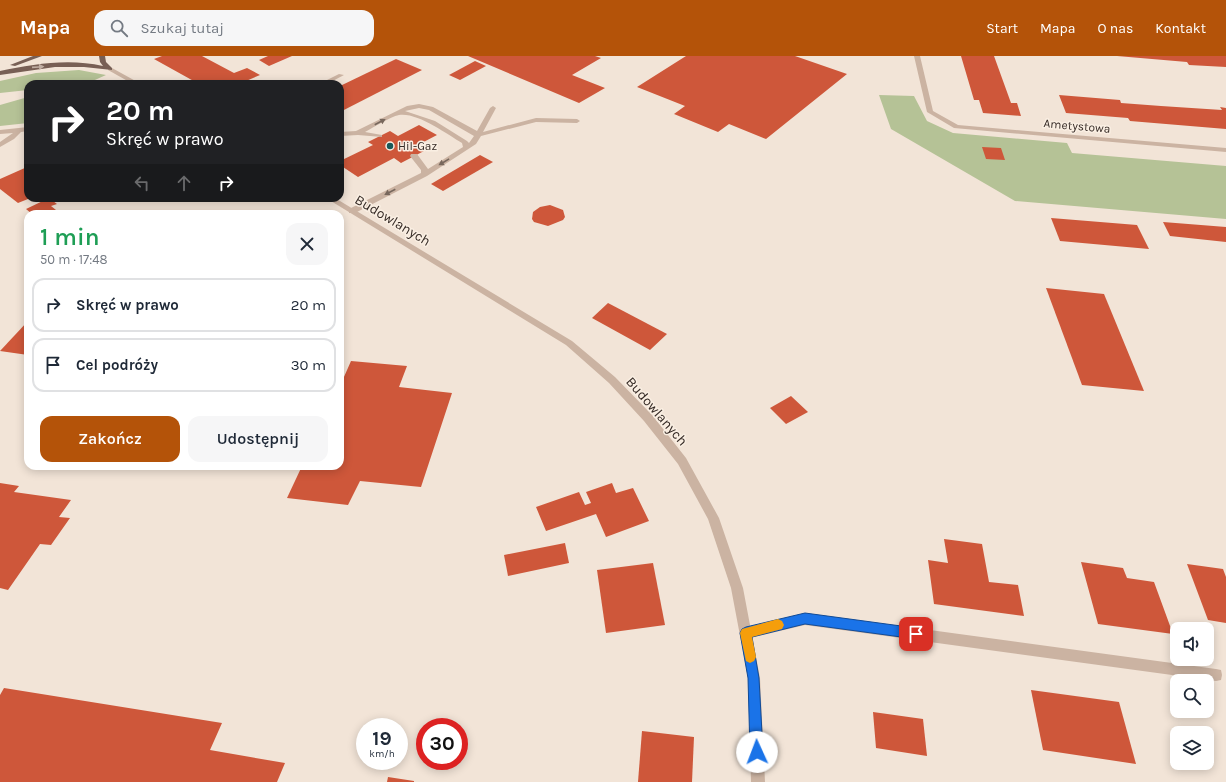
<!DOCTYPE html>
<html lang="pl">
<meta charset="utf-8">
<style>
body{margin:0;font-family:Karla,sans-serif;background:#f6f6f7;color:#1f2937;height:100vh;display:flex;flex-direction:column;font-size:15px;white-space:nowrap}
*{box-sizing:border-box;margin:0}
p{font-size:13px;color:#747a83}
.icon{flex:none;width:22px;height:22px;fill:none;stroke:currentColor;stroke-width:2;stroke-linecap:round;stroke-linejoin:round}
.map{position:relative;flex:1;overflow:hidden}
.drawer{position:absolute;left:24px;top:154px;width:320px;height:260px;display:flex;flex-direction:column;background:#fff;border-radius:12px;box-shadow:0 2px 10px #0003}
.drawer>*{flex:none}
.top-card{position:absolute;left:24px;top:24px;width:320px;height:122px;border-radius:12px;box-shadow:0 2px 10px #0003;background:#202124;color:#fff;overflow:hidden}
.buttons{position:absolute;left:1170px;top:566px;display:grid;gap:8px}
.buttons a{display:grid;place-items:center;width:44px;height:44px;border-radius:8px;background:#fff;box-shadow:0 2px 10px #0003;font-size:20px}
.speed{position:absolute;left:356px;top:662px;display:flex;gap:8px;font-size:20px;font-weight:700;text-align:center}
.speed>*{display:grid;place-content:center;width:52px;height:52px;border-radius:50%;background:#fff;box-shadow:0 2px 10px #0003;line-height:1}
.speed small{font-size:10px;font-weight:400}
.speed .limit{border:6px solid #d22;background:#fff;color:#111}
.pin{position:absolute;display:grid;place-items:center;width:34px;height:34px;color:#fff;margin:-17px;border-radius:8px;box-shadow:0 2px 6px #0006}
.me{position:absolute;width:44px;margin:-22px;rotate:358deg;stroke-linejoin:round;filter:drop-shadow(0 0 3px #0008)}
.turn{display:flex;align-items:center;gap:14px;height:84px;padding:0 16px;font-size:18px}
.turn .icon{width:52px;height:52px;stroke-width:2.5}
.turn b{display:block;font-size:28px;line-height:34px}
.lanes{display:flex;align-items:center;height:38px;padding:0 16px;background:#0003;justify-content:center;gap:20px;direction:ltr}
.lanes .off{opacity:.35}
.round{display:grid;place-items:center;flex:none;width:42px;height:42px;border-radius:12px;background:#f6f6f7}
.summary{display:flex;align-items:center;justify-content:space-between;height:68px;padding:0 16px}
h1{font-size:24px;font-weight:600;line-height:30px;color:#1e9e55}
.cta{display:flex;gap:8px;margin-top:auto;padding:8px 16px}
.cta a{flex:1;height:46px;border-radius:12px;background:#b45309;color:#fff;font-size:16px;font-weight:600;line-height:46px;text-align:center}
.cta a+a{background:#f6f6f7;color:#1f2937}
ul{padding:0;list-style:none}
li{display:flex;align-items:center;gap:12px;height:54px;margin:0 8px 6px;padding:0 8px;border:2px solid #e0e1e3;border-radius:12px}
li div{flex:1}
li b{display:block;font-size:15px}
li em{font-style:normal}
header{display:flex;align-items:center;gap:24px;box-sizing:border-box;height:56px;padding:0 20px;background:#b45309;color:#fff}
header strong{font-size:19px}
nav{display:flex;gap:22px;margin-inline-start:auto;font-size:14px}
.search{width:280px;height:36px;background:#f6f6f7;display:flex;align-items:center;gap:10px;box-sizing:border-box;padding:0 14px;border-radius:12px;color:#747a83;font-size:15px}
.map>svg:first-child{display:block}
.green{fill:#b5c296}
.building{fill:#ce573a}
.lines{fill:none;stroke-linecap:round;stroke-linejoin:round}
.service{fill:#cbb3a2;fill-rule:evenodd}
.minor{fill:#cbb3a2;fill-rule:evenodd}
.primary{fill:#785f55;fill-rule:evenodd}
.oneway{fill:#c0aea3}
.oneway2{fill:#78685d}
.route{fill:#1a73e8;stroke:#114b97}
.slow{fill:#f59e0b}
.poi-dot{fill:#185859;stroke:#faefe3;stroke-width:1.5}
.labels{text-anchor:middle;stroke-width:3;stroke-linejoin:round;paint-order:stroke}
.far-street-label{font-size:12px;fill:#352a25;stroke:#faefe3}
.far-poi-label{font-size:12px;fill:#352a25;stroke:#faefe3;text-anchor:start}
.street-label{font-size:14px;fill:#352a25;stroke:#faefe3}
</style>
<header>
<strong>Mapa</strong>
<div class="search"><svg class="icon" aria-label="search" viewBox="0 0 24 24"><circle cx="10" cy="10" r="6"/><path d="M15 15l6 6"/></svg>Szukaj tutaj</div>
<nav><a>Start</a><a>Mapa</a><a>O nas</a><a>Kontakt</a></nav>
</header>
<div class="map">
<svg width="1226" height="726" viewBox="0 0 1226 726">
<rect width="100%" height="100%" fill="#f2e4d7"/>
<!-- green -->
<g class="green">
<polygon points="79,14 106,19 86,28 28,28 28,34 0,37 0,25 36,17"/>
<polygon points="879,39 914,40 927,65 953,77 1067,87 1072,97 1226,110 1226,163 1015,145 891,73"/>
<polygon points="28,41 28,67 0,70 0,49"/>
</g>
<!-- building -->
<g class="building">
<polygon points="162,0 202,0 234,17 247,12 260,19 239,28 199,28 154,3"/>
<polygon points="268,0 292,0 269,10 259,4"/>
<polygon points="468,0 595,0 601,2 572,19 605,32 579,47"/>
<polygon points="686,0 795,0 847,18 766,83 729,68 718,76 674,58 685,50 637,31"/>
<polygon points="961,0 994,0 1011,47 1017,47 1021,60 983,57 979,44 974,44"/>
<polygon points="1117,0 1226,0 1226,11 1189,9 1187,6"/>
<polygon points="396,3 422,14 340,56 340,30"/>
<polygon points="475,5 486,10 460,24 449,19"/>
<polygon points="1059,39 1120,44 1121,47 1161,50 1222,54 1220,51 1226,52 1226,73 1130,65 1128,62 1066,57"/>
<polygon points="419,69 437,79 416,90 424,95 401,107 394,102 358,121 340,109 340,105 373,89 368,86 390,75 398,80"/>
<polygon points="982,91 1001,92 1005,104 986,103"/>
<polygon points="480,99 493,106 443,135 431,128"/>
<polygon points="27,111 28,143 18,147 0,133 0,123"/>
<polygon points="49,142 57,148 51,150 61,158 32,158 26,153"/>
<polygon points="550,149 563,154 565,161 563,164 548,170 534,166 532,163 533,156 540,151"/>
<polygon points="1051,162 1137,169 1149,193 1060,185"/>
<polygon points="1163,166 1226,171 1226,186 1170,180"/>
<polygon points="1046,232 1104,238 1144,335 1082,329"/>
<polygon points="608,247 667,278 650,294 592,262"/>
<polygon points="28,265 28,299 0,295"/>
<polygon points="351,305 407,310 399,331 452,337 421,431 360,425 348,449 287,442 302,410 340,410 340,330"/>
<polygon points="791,340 808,356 786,368 770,352"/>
<polygon points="0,427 19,430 14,436 71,444 59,461 70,462 51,489 40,488 8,534 0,532"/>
<polygon points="612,427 616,437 633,432 649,465 606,481 596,458 546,475 536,451 579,436 585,449 591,447 586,436"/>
<polygon points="944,483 982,488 989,526 1018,529 1024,560 934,548 928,504 948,507"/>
<polygon points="565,487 569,507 508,520 504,499"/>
<polygon points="1081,506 1123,512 1127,522 1154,526 1173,578 1098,568"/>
<polygon points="653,507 665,569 606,577 597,514"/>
<polygon points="1187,508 1223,513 1226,521 1226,567 1208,564"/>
<polygon points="4,632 222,667 210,694 285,707 277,726 0,726 0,639"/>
<polygon points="1031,634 1119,646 1136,708 1043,694"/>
<polygon points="873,656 923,663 927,700 876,692"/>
<polygon points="642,675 694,681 692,726 638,726"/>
<polygon points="388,721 414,725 414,726 387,726"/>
</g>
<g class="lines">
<!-- service -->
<g class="service">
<polygon points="339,18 344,19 327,28 319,28"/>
<path d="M419,48L433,51L477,75L490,52L493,50L496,52L483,76L536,62L577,63L580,65L577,67L536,66L481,80L476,88L427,120L355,157H349V153L421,117V114L410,100L411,98H417L428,113L463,91L462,87C447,78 417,56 399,59C390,61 374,71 365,76L382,79V81L358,79L340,80V76L356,75L407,50ZM419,52L429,54L474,80L469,87L467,85L435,65L405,55Z"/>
<polygon points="28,71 28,75 21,76 14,83 0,91 0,86 13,77 0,78 0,74"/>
<polygon points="805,557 1216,613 1221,614 1222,619 1221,624 1216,625 805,569 746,583 742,581 740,577 742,573 746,571"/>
</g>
<!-- minor -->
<g class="minor">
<polygon points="914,0 920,0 933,55 958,69 1226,92 1226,96 954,72 927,56"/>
<polygon points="108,12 112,12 141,28 133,28 108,14"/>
<polygon points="326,142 335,142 572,285 615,321 652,359 686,402 719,462 743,532 760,622 765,726 751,726 748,622 731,532 708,463 678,408 644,365 609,327 566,289"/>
</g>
<!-- primary -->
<g class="primary">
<polygon points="33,0 42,0 15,10 10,9"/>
<path d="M99,0H105L106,6L112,12V14L84,11H55L0,19V15C33,8 69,2 103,10L100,6Z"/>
</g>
</g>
<!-- one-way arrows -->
<defs><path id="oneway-solid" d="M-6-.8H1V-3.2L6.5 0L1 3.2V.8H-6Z"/></defs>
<use class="oneway" href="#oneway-solid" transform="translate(38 11) rotate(-4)"/>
<g class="oneway2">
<use href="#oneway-solid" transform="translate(380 66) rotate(-28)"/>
<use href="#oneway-solid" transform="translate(444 106) rotate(149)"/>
<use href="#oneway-solid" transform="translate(390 136) rotate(153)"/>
</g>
<!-- route -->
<polygon class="route" points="805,557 916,572 920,574 921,578 920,582 916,583 805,568 752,581 759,622 763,696 761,701 757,702 752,701 750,696 748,622 740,577 742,573 746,571"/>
<!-- slow -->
<polygon class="slow" points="778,563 782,565 784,569 782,573 752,581 756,601 754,605 750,607 746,605 740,577 742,573"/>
<!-- markers -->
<circle class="poi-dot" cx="390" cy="90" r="4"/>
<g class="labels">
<!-- far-street labels -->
<g class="far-street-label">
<text transform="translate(1077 70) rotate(5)" y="4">Ametystowa</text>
</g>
<!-- far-poi labels -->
<g class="far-poi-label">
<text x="398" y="94">Hil-Gaz</text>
</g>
<!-- street labels -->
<g class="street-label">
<text transform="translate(393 164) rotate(31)" y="5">Budowlanych</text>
<text transform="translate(657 355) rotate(49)" y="5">Budowlanych</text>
</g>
</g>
</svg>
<div class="buttons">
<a><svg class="icon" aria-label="sound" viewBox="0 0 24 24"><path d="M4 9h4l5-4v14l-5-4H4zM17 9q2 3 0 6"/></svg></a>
<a><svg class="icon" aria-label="search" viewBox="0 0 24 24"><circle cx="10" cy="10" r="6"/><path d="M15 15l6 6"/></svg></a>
<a><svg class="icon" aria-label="layers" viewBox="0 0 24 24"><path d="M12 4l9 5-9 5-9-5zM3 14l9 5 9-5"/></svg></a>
</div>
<div class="speed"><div>19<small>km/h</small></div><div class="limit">30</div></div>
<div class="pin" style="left:916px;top:578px;background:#d93025"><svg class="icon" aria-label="arrive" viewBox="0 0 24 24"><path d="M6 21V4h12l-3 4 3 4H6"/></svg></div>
<svg class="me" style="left:757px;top:696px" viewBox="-20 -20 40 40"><circle r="19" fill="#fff"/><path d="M0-13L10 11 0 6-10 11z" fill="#1a73e8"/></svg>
<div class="top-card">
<div class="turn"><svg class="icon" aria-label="right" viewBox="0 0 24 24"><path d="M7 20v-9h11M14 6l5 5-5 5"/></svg><div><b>20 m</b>Skręć w prawo</div></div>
<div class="lanes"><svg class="icon off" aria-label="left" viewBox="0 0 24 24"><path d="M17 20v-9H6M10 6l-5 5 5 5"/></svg><svg class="icon off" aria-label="ahead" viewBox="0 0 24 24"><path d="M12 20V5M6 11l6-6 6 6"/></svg><svg class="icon" aria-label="right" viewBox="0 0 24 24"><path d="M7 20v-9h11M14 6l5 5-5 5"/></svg></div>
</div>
<section class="drawer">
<div class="summary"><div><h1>1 min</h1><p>50 m · 17:48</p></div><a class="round"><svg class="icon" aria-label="close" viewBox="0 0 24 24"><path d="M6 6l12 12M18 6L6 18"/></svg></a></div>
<ul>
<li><svg class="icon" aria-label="right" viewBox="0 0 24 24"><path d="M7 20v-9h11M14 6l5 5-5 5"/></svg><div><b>Skręć w prawo</b></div><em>20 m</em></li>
<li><svg class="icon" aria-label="arrive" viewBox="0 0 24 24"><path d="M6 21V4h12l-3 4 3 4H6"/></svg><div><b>Cel podróży</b></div><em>30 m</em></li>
</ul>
<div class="cta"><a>Zakończ</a><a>Udostępnij</a></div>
</section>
</div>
